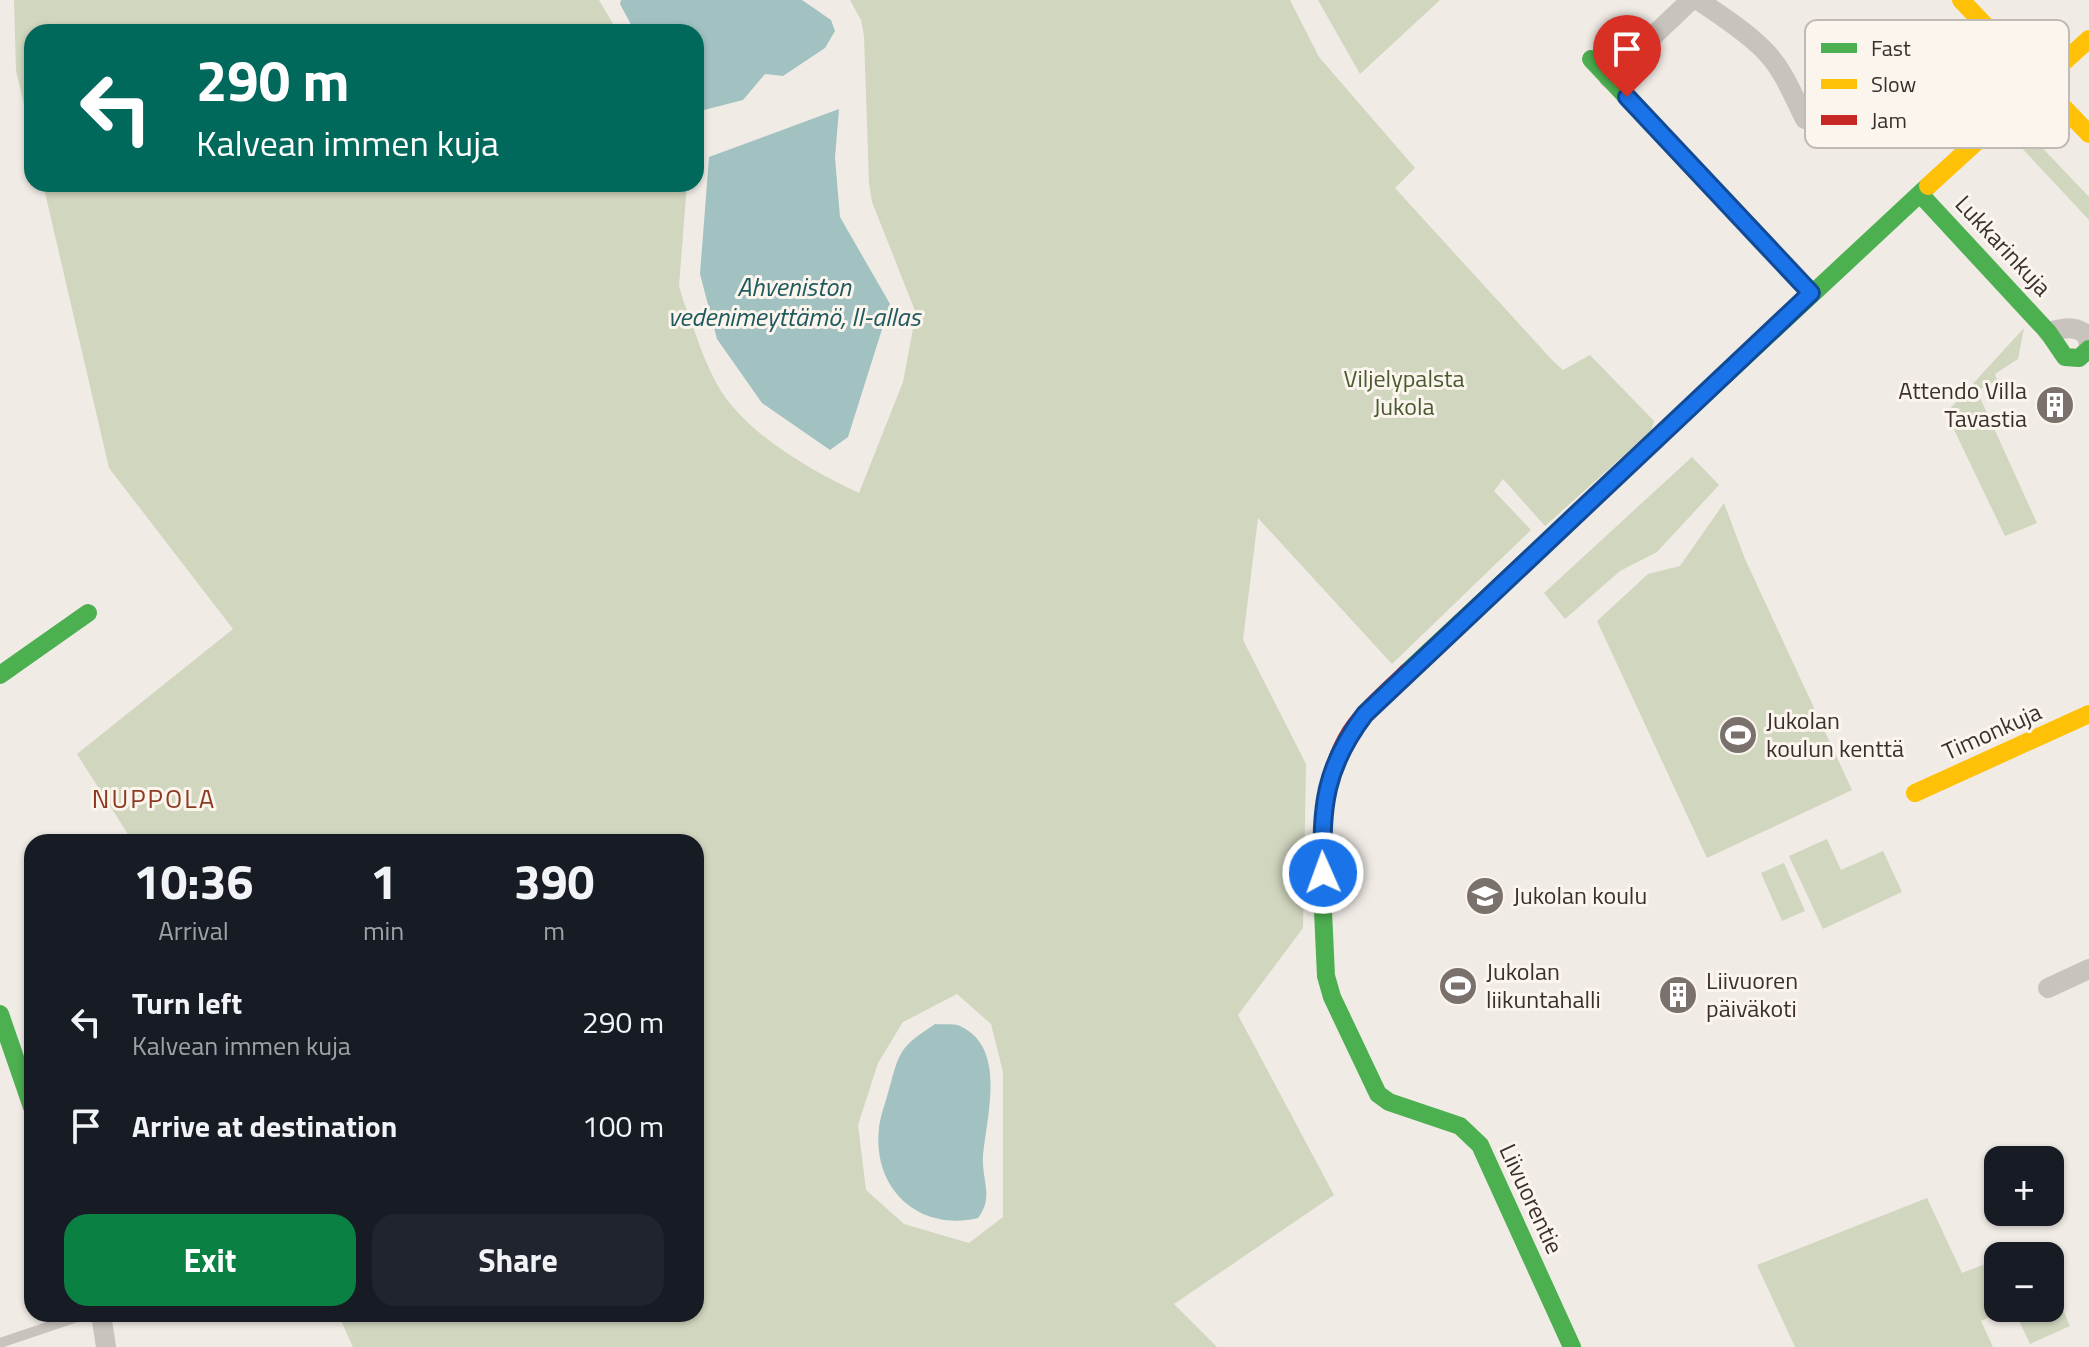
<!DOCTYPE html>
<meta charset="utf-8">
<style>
body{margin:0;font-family:"Titillium Web",sans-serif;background:#20242c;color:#f1f3f6;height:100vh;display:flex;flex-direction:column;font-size:30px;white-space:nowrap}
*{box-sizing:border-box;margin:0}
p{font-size:26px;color:#9ea1a6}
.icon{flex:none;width:44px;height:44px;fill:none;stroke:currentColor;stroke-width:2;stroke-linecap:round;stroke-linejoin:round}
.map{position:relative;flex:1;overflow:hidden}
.details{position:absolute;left:24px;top:834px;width:680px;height:488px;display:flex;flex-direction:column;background:#171b24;border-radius:24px;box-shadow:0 2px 6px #0004}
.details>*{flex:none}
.banner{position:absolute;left:24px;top:24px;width:680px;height:168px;border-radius:24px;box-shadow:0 2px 6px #0004;background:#00695c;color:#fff;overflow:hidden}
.buttons{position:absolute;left:1984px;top:1146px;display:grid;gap:16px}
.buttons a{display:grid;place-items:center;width:80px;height:80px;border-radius:16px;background:#171b24;box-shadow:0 2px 6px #0004;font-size:40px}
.pin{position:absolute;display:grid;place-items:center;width:68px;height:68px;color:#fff;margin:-82px -34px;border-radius:50% 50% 50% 0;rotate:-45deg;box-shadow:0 0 8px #0007}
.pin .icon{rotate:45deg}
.me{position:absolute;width:88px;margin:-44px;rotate:358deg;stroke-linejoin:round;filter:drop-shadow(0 0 6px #0008)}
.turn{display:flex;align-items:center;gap:28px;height:168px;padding:0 40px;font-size:36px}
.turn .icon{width:104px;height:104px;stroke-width:2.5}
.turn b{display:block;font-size:56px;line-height:68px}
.eta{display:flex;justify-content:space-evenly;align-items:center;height:136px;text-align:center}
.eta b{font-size:48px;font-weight:700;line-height:56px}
.primary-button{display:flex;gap:16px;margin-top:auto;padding:16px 40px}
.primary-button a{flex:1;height:92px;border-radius:24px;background:#0b8043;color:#fff;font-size:32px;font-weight:700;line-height:92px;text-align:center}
.primary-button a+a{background:#20242c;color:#f1f3f6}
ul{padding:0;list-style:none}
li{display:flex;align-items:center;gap:24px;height:104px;padding:0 40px}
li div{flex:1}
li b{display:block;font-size:30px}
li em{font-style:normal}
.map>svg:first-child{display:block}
.green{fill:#d1d6bf;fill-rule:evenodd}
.water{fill:#a1c2c1}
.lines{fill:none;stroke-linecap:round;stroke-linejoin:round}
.lane{stroke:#c9c3be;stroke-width:10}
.street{stroke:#c9c3be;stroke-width:20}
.fast{stroke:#4caf50;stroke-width:18}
.slow{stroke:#ffc107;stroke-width:18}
.jam{stroke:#c62828;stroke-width:18}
.route-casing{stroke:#114b97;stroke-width:20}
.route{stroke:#1a73e8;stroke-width:14}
.labels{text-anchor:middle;stroke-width:6;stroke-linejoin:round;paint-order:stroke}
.street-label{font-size:24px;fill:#3b302b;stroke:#fbf5ee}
.park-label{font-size:24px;fill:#4a5a2e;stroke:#fbf5ee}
.poi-label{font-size:24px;fill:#3b302b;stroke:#fbf5ee;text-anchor:start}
.water-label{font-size:26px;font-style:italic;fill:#1f5a5e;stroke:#fbf5ee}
.neighbourhood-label{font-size:26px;letter-spacing:2px;fill:#8c3b22;stroke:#fbf5ee}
.key{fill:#fbf5ee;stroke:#c1bab4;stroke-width:2}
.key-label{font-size:22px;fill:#3b302b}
</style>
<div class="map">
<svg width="2089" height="1347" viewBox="0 0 2089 1347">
<rect width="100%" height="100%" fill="#f0ebe5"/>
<!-- green -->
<g class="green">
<polygon points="14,0 599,0 618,32 32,32 32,138 16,71"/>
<path d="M850,0H1290L1319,57L1415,168L1395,188L1552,360L1563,370L1590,355L1654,421L1651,431L1545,526L1503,479L1494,491L1531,530L1392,664L1258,518L1243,640L1306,764L1303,928L1238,1015L1334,1195L1174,1304L1217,1347H353L338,1314H696V842H133L77,754L233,629L109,468L43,184H687L679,286L683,300C695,330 704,364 721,391C749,435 813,472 859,493L903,382L916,313L872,202L869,183L864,36L861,20ZM957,994L991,1024L1003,1072V1217L969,1243L904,1224L866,1190L858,1125L878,1063L903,1022Z"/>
<polygon points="1318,0 1440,0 1360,74"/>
<polygon points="2030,135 2089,197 2089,220 2019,145"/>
<polygon points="2024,328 2018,359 1995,374 1997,380 1977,391 2037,523 2005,536 1946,413"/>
<polygon points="1692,457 1719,485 1657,552 1620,571 1565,619 1544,593"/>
<polygon points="1724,503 1745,559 1852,790 1707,858 1597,621 1648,574 1680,566"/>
<polygon points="1827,839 1841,870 1883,851 1902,892 1823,929 1789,856"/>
<polygon points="1784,863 1805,911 1782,921 1761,873"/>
<polygon points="1927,1198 1962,1273 1998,1259 1998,1308 2007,1308 1981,1321 1993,1347 1795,1347 1757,1265"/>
<polygon points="2050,1280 2070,1326 2030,1344 2013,1308 2050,1308"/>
</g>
<!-- water -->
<g class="water">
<polygon points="621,0 802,0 831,20 835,31 825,48 783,76 765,74 743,100 696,112 696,32 635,32 620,4"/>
<polygon points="839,109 835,158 840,217 890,304 848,437 830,450 762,403 717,339 700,274 709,157"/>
<path d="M935,1024C943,1025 953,1023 960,1026C1008,1048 986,1118 983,1158C982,1181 994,1198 978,1218C919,1232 872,1189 879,1128C880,1117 885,1104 888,1093C892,1080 895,1063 902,1052C909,1040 924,1032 935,1024Z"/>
</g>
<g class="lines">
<!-- lane -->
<polyline class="lane" points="0,1343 86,1314"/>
<!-- street -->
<g class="street">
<path d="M1698,0C1720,15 1744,30 1763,49C1782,67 1793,95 1805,119"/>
<polyline points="1609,78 1691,0"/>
<path d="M2048,332C2064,328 2074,325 2087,335L2089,346"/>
<polyline points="2048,988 2089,969"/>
<polyline points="101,1314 106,1347"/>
</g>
<!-- fast -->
<g class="fast">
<polyline points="1591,59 1811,293"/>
<polyline points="1921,195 2048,332 2065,357 2079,358 2089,349"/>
<polyline points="1407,672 1928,186"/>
<polyline points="0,675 88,613"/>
<polyline points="1322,889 1326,976 1332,997 1378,1094 1389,1102 1460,1126 1480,1145 1572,1347"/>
<polyline points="0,1014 32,1107"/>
</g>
<!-- slow -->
<g class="slow">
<polyline points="1961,0 2089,134"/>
<polyline points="1928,186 2089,39"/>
<polyline points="1915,793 2089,714"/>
</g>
<!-- jam -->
<path class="jam" d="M1322,889C1320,837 1322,777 1351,731C1366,709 1388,691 1407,672"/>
</g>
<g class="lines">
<!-- route casing -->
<g class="route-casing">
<path id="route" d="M1323,873C1321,807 1324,768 1365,714L1811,293L1627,97"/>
</g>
<!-- route -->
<use href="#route" class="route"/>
</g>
<!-- icons -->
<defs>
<g id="building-disc" transform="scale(2)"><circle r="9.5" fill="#7a716c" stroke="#fbf5ee"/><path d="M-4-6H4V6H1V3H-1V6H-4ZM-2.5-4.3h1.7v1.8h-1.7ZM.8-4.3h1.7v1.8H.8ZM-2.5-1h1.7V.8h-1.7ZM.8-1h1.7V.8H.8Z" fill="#fff"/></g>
<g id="stadium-disc" transform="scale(2)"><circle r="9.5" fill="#7a716c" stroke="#fbf5ee"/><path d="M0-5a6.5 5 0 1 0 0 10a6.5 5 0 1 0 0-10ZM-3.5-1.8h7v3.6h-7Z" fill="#fff"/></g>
<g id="school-disc" transform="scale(2)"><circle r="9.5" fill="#7a716c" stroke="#fbf5ee"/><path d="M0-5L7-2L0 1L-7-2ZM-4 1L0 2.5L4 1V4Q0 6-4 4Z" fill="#fff"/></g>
</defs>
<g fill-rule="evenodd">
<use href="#building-disc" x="2055" y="405"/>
<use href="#stadium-disc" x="1738" y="735"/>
<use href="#school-disc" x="1485" y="896"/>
<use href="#stadium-disc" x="1458" y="986"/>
<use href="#building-disc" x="1678" y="995"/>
</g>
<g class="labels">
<!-- street labels -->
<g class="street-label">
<text transform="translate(2003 246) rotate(47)" y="8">Lukkarinkuja</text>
<text transform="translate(1992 732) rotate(-24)" y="8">Timonkuja</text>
<text transform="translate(1531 1199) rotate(65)" y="8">Liivuorentie</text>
</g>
<!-- park labels -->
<g class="park-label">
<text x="1404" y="387">Viljelypalsta<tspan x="1404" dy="28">Jukola</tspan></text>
</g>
<!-- poi labels -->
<g class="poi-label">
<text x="2027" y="399" text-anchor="end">Attendo Villa<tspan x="2027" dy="28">Tavastia</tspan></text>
<text x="1766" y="729">Jukolan<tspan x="1766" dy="28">koulun kenttä</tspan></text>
<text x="1513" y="904">Jukolan koulu</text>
<text x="1486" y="980">Jukolan<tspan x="1486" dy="28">liikuntahalli</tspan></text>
<text x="1706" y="989">Liivuoren<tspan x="1706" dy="28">päiväkoti</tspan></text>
</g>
<!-- water labels -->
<g class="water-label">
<text x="794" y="296">Ahveniston<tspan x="794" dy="30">vedenimeyttämö, II-allas</tspan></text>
</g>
<!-- neighbourhood labels -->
<g class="neighbourhood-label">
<text x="154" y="808">NUPPOLA</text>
</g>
</g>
<!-- legend -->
<rect x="1805" y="20" width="264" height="128" rx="12" class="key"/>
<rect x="1821" y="43" width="36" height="10" fill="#4caf50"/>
<rect x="1821" y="79" width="36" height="10" fill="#ffc107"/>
<rect x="1821" y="115" width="36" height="10" fill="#c62828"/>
<g class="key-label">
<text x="1871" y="56">Fast</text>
<text x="1871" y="92">Slow</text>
<text x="1871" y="128">Jam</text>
</g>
</svg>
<div class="buttons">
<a>+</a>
<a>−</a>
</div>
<div class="pin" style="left:1627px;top:97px;background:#d93025"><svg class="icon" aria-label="arrive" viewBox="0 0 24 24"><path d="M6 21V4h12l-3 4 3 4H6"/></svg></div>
<svg class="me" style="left:1323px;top:873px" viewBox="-20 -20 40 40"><circle r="17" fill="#1a73e8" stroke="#fff" stroke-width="3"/><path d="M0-11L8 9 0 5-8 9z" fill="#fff"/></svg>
<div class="banner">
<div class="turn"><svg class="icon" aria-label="left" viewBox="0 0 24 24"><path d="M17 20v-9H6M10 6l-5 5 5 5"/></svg><div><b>290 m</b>Kalvean immen kuja</div></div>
</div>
<section class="details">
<div class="eta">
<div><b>10:36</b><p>Arrival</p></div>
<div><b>1</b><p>min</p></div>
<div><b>390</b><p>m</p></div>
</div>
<ul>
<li><svg class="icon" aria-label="left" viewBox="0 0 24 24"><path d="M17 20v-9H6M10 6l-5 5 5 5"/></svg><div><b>Turn left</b><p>Kalvean immen kuja</p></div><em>290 m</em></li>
<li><svg class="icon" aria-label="arrive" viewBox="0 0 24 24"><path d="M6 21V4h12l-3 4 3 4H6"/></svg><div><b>Arrive at destination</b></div><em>100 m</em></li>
</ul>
<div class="primary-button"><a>Exit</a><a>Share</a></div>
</section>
</div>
